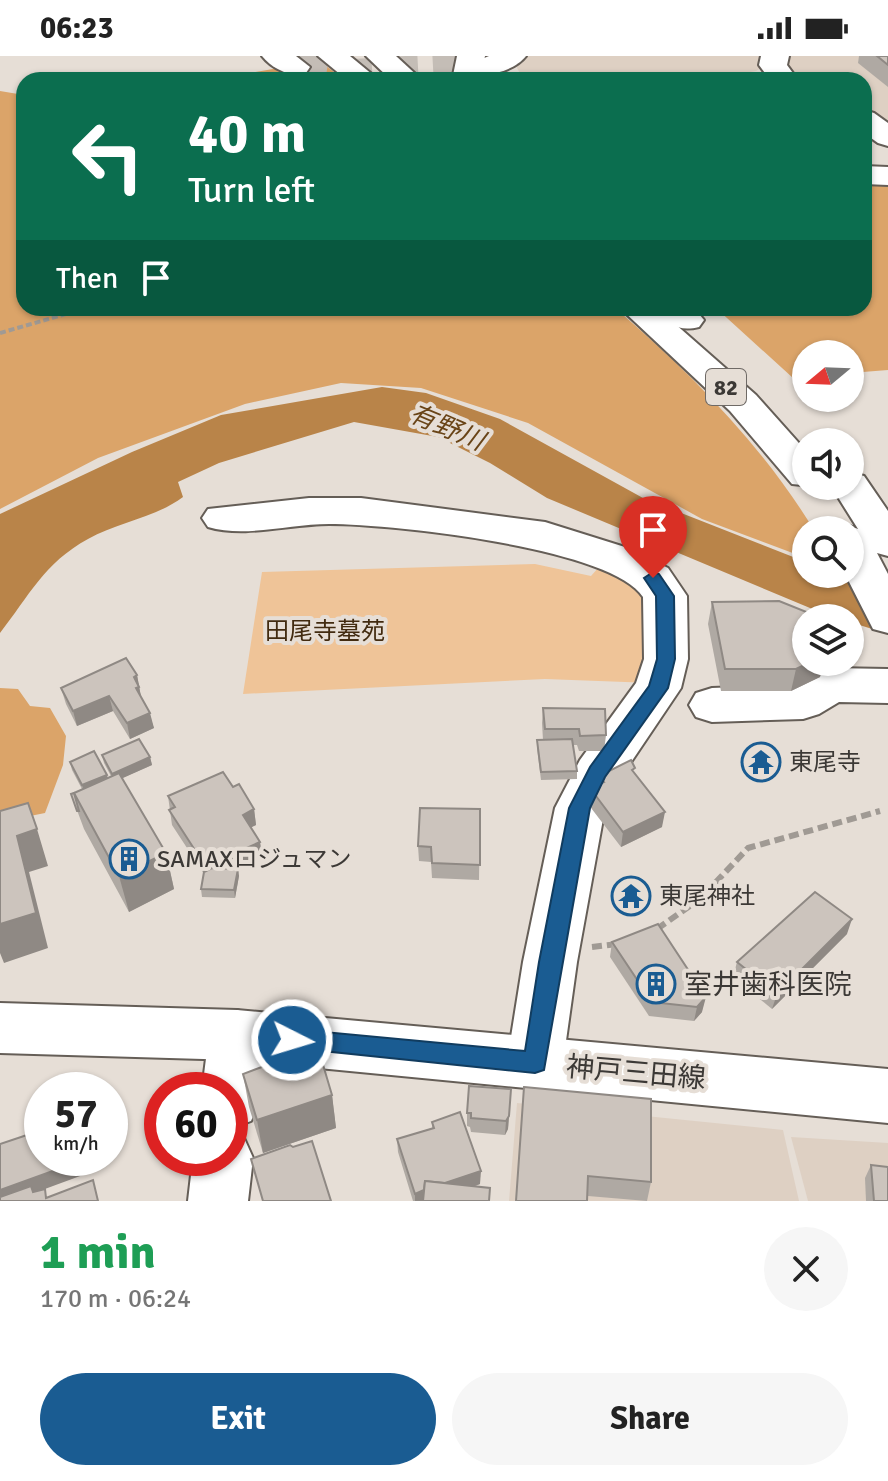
<!DOCTYPE html>
<meta charset="utf-8">
<style>
body{margin:0;font-family:Signika,"Noto Sans JP",sans-serif;background:#f6f6f6;color:#222;height:100vh;display:flex;flex-direction:column;font-size:30px;white-space:nowrap}
*{box-sizing:border-box;margin:0}
p{font-size:26px;color:#767676}
.icon{flex:none;width:44px;height:44px;fill:none;stroke:currentColor;stroke-width:2;stroke-linecap:round;stroke-linejoin:round}
.map{position:relative;height:1145px;overflow:hidden}
.drawer{display:flex;flex-direction:column;background:#fff;flex:1}
.drawer>*{flex:none}
.banner{position:absolute;left:16px;top:16px;width:856px;height:244px;border-radius:24px;box-shadow:0 2px 6px #0004;background:#0b6e4f;color:#fff;overflow:hidden}
.needle{width:52px;rotate:251deg}
.buttons{position:absolute;left:792px;top:284px;display:grid;gap:16px}
.buttons a{display:grid;place-items:center;width:72px;height:72px;border-radius:50%;background:#fff;box-shadow:0 2px 6px #0004;font-size:40px}
.speed{position:absolute;left:24px;top:1016px;display:flex;gap:16px;font-size:40px;font-weight:700;text-align:center}
.speed>*{display:grid;place-content:center;width:104px;height:104px;border-radius:50%;background:#fff;box-shadow:0 2px 6px #0004;line-height:1}
.speed small{font-size:20px;font-weight:400}
.speed .limit{border:12px solid #d22;background:#fff;color:#111}
.pin{position:absolute;display:grid;place-items:center;width:68px;height:68px;color:#fff;margin:-82px -34px;border-radius:50% 50% 50% 0;rotate:-45deg;box-shadow:0 0 8px #0007}
.pin .icon{rotate:45deg}
.me{position:absolute;width:88px;margin:-44px;rotate:95deg;stroke-linejoin:round;filter:drop-shadow(0 0 6px #0008)}
.turn{display:flex;align-items:center;gap:28px;height:168px;padding:0 40px;font-size:36px}
.turn .icon{width:104px;height:104px;stroke-width:2.5}
.turn b{display:block;font-size:56px;line-height:68px}
.then{display:flex;align-items:center;height:76px;padding:0 40px;background:#0003;gap:16px;font-size:30px}
.round{display:grid;place-items:center;flex:none;width:84px;height:84px;border-radius:42px;background:#f6f6f6}
.overview{display:flex;align-items:center;justify-content:space-between;height:136px;padding:0 40px}
h1{font-size:48px;font-weight:700;line-height:60px;color:#1e9e55}
.button{display:flex;gap:16px;margin-top:auto;padding:16px 40px}
.button a{flex:1;height:92px;border-radius:48px;background:#1a5c92;color:#fff;font-size:32px;font-weight:700;line-height:92px;text-align:center}
.button a+a{background:#f6f6f6;color:#222}
.status{display:flex;justify-content:space-between;align-items:center;height:56px;padding:0 40px;background:#fff;direction:ltr}
.status svg{height:22px;fill:currentColor}
.map>svg:first-child{display:block}
.built{fill:#ded0c3}
.green{fill:#efc498}
.forest{fill:#dba469}
.water{fill:#b98449}
.lines{fill:none;stroke-linecap:round;stroke-linejoin:round}
.minor-tunnel{stroke:#c4bdb6;stroke-width:31;stroke-dasharray:31 15;stroke-linecap:butt}
.minor-casing{stroke:#655e57;stroke-width:4}
.major-casing{stroke:#655e57;stroke-width:4}
.highway-casing{stroke:#655e57;stroke-width:4}
.path-far1{stroke:#a09a94;stroke-width:4;stroke-dasharray:6 3;stroke-linecap:butt}
.path{stroke:#a09a94;stroke-width:6;stroke-dasharray:10 5;stroke-linecap:butt}
.minor{fill:#fff;fill-rule:evenodd}
.major{fill:#fff;fill-rule:evenodd}
.highway{fill:#fff;fill-rule:evenodd}
.wall{fill:#afa9a3}
.shaded-wall{fill:#8f8984}
.building{fill:#ccc4bd;stroke:#8f8984;stroke-width:2}
.route{fill:#1a5c92;stroke:#113c5f;stroke-width:2}
.labels{text-anchor:middle;stroke-width:8;stroke-linejoin:round;paint-order:stroke}
.shield{fill:#e6ded6;stroke:#6f6a66;stroke-width:2}
.shield-label{font-size:22px;font-weight:bold;fill:#3c3936}
.park-label{font-size:24px;fill:#422b10;stroke:#e6ded6}
.poi-label{font-size:24px;fill:#3c3936;stroke:#e6ded6;text-anchor:start}
.water-label{font-size:26px;font-style:italic;fill:#694417;stroke:#e6ded6}
.near-poi-label{font-size:28px;fill:#3c3936;stroke:#e6ded6;text-anchor:start}
.near-street-label{font-size:28px;fill:#3c3936;stroke:#e6ded6}
</style>
<div class="status"><b>06:23</b><svg viewBox="0 0 49 12"><path d="M0 12V9h3v3zM5 12V6h3v6zM10 12V3h3v9zM15 12V0h3v12zM26 1h20v11H26zM47 4h2v5h-2z"/></svg></div>
<div class="map">
<svg width="888" height="1145" viewBox="0 0 888 1145">
<rect width="100%" height="100%" fill="#e6ded6"/>
<!-- built -->
<g class="built">
<polygon points="525,0 888,0 888,70 864,56 864,24 793,24 764,10 756,15 719,22 527,24 523,23 516,10"/>
<polygon points="517,1047 783,1074 799,1145 509,1145"/>
<polygon points="791,1081 888,1087 888,1145 808,1145"/>
</g>
<!-- green -->
<polygon class="green" points="535,508 591,520 599,511 643,522 652,627 545,623 243,638 262,516"/>
<!-- forest -->
<g class="forest">
<polygon points="291,0 314,0 344,24 208,24 302,8"/>
<path d="M0,35L24,39V252H615C690,316 762,389 814,474H806V502L702,463L528,367L421,332L341,327L245,348L98,402L0,453Z"/>
<polygon points="864,114 888,129 888,314 850,317 850,298 806,298 806,321 793,322 716,252 864,252"/>
<polygon points="0,632 18,633 30,650 50,652 66,680 63,709 45,757 0,766"/>
</g>
<!-- water -->
<path class="water" d="M382,331L426,337L500,363L643,442L806,506V518H834L888,541V578L850,566V562H834L547,442L490,407L438,381L354,366L219,407L178,426L183,441C155,462 118,466 88,483C44,507 29,540 0,577V458L132,396L221,359Z"/>
<g class="lines">
<!-- minor-tunnel -->
<polyline class="minor-tunnel" points="296,11 343,19 487,11"/>
<!-- minor casing -->
<g class="minor-casing">
<g id="minor">
<path d="M262,0H296L310,11L306,17C290,21 272,13 262,0Z"/>
<path d="M489,0H526C516,13 492,21 477,17L473,11L477,5Z"/>
<polygon points="761,0 789,0 787,9 798,24 770,24 759,9"/>
<polygon points="864,54 874,57 888,67 888,90 878,87 864,77"/>
<polygon points="864,110 888,111 888,129 864,128"/>
<path d="M309,442H361L545,466L628,492L668,512L687,540L688,603L681,632L617,727L605,752L577,906L563,1006L555,1024L535,1032L515,1024L507,1006L523,906L555,752L580,704L636,627L644,603L643,541C611,491 389,468 329,468C290,468 245,482 208,471L202,462L208,453Z"/>
<polygon points="831,612 888,613 888,647 839,646 819,658 803,663 712,666 696,661 689,649 696,637 712,632 795,629"/>
<polygon points="237,954 257,961 265,979 259,1046 251,1065 230,1073 230,1034 202,1034 209,979 217,961"/>
<polygon points="230,1076 244,1082 253,1102 248,1145 188,1145 193,1102 230,1102"/>
</g>
</g>
<!-- major casing -->
<g class="major-casing">
<g id="major">
<polygon points="366,0 396,0 422,24 391,24"/>
<polygon points="620,252 657,252 756,339 806,395 806,430 812,430 792,428 730,355"/>
<polygon points="850,416 864,420 888,455 888,500 877,497 888,518 888,577 873,573 845,518 850,518 850,474 836,474 850,470 858,473 831,430 850,430"/>
<polygon points="0,947 237,954 888,1013 888,1067 237,1004 0,997"/>
</g>
</g>
<!-- highway casing -->
<g class="highway-casing">
<g id="highway">
<polygon points="318,0 350,0 379,24 347,24"/>
<polygon points="457,0 485,0 480,24 452,24"/>
<path d="M657,252H694L704,264L699,271C679,276 668,269 657,252Z"/>
</g>
</g>
<!-- path-far1 -->
<polyline class="path-far1" points="0,277 87,252"/>
<!-- path -->
<g class="path">
<polyline points="657,873 701,842 748,792 880,755"/>
<polyline points="592,891 618,888"/>
</g>
<!-- minor -->
<use href="#minor" class="minor"/>
<!-- major -->
<use href="#major" class="major"/>
<!-- highway -->
<use href="#highway" class="highway"/>
</g>
<!-- wall -->
<g class="wall">
<polygon points="859,0 888,0 888,31 858,7"/>
<polygon points="712,546 806,606 834,606 831,617 821,616 820,621 791,635 721,635 708,568"/>
<polygon points="137,619 141,641 154,672 130,683 113,655 77,670 66,648 61,632"/>
<polygon points="543,652 606,679 604,695 579,695 577,689 573,689 577,715 577,723 541,724 537,692 537,684 543,684 542,667"/>
<polygon points="102,699 150,701 152,709 122,722 166,797 174,833 129,856 84,773 71,738 82,733 72,714 70,706 108,722 111,720 104,707"/>
<polygon points="634,717 662,771 621,791 588,748 590,732 598,729 599,720"/>
<polygon points="233,731 254,753 256,769 251,771 260,786 262,801 237,813 239,820 235,842 202,841 201,833 204,818 172,769 168,740"/>
<polygon points="480,753 479,824 432,822 431,806 419,805 418,790"/>
<polygon points="658,868 702,956 694,965 649,960 610,901 612,886"/>
<polygon points="847,878 772,953 733,921 737,906"/>
<polygon points="300,1008 332,1039 336,1072 263,1097 249,1051 243,1018"/>
<polygon points="524,1031 651,1126 647,1145 588,1140"/>
<polygon points="511,1033 508,1073 505,1079 471,1076 470,1071 467,1070 467,1057"/>
<polygon points="432,1066 480,1128 475,1130 489,1145 413,1145 398,1096 397,1083 432,1072"/>
<polygon points="871,1109 888,1145 866,1145 865,1122"/>
</g>
<!-- shaded-wall -->
<g class="shaded-wall">
<polygon points="811,606 824,606 820,621 791,635 796,613"/>
<polygon points="137,619 142,646 136,632 134,621"/>
<polygon points="109,640 113,655 77,670 73,655"/>
<polygon points="150,657 154,672 130,683 127,667"/>
<polygon points="150,701 152,709 114,726 112,718"/>
<polygon points="107,719 109,726 84,736 82,729"/>
<polygon points="254,753 256,769 246,774 243,759"/>
<polygon points="665,756 662,771 621,791 623,776"/>
<polygon points="37,773 48,810 29,816 48,892 4,907 0,897 0,868 17,780"/>
<polygon points="260,786 262,801 226,817 224,802"/>
<polygon points="166,797 174,833 129,856 119,820"/>
<polygon points="220,797 222,812 205,820 202,805"/>
<polygon points="238,813 239,820 235,842 234,834"/>
<polygon points="852,863 847,878 772,953 777,938"/>
<polygon points="706,941 702,956 694,965 697,951"/>
<polygon points="332,1039 336,1072 263,1097 257,1064"/>
<polygon points="509,1060 508,1073 505,1079 506,1065"/>
<polygon points="86,1102 88,1102 91,1116 34,1137 0,1145 0,1134"/>
<polygon points="481,1115 480,1128 432,1145 415,1145 415,1138"/>
</g>
<!-- building -->
<g class="building">
<polygon points="877,0 888,0 888,9"/>
<polygon points="779,545 814,559 816,562 806,562 806,606 811,606 796,613 725,613 712,546"/>
<polygon points="126,602 137,619 134,621 139,631 136,632 150,657 127,667 109,640 73,655 61,632"/>
<polygon points="543,652 605,653 606,679 580,680 579,673 545,673"/>
<polygon points="139,683 150,701 112,718 102,699"/>
<polygon points="572,683 577,715 541,716 537,684"/>
<polygon points="94,695 107,719 82,729 70,706"/>
<polygon points="631,704 635,712 632,714 665,756 623,776 590,732 604,726 599,720"/>
<polygon points="223,716 233,731 239,728 254,753 243,759 260,786 224,802 220,797 202,805 169,754 175,751 168,740"/>
<polygon points="119,717 166,797 119,820 74,737"/>
<polygon points="74,737 79,755 77,755 71,738"/>
<polygon points="28,747 37,773 17,780 36,857 0,868 0,755"/>
<polygon points="420,752 480,753 480,809 432,807 431,791 418,790"/>
<polygon points="212,812 238,813 234,834 201,833 204,816"/>
<polygon points="815,836 852,863 777,938 737,906"/>
<polygon points="658,868 706,941 697,951 652,946 612,886"/>
<polygon points="297,998 300,1008 321,1002 332,1039 257,1064 243,1018"/>
<polygon points="469,1030 511,1033 509,1060 506,1065 471,1062 471,1057 467,1057"/>
<polygon points="524,1031 651,1043 651,1126 588,1120 587,1145 516,1145"/>
<polygon points="460,1056 481,1115 445,1127 425,1125 424,1134 415,1138 397,1083 434,1072 432,1066"/>
<polygon points="42,1074 42,1102 86,1103 0,1134 0,1088"/>
<polygon points="312,1085 331,1145 263,1145 251,1103 290,1089 293,1091"/>
<polygon points="871,1109 888,1111 888,1145 874,1145"/>
<polygon points="93,1124 98,1145 0,1145 0,1141 31,1130 33,1136 45,1133 46,1142"/>
<polygon points="425,1125 490,1132 489,1145 423,1145"/>
</g>
<!-- route -->
<polygon class="route" points="653,516 659,518 674,540 675,603 668,632 605,721 590,752 544,1014 535,1017 284,991 281,984 284,977 292,973 525,995 539,906 569,752 590,711 649,630 657,603 656,540 644,522"/>
<!-- icons -->
<defs>
<g id="temple-ring" transform="scale(2)"><circle r="9.5" fill="#e6ded6" stroke="#1a5c92" stroke-width="1.5"/><path d="M0-6L5-2H3V0L6.5 2.5H4V6H1.5V3h-3V6H-4V2.5H-6.5L-3 0V-2H-5Z" fill="#1a5c92"/></g>
<g id="building-ring" transform="scale(2)"><circle r="9.5" fill="#e6ded6" stroke="#1a5c92" stroke-width="1.5"/><path d="M-4-6H4V6H1V3H-1V6H-4ZM-2.5-4.3h1.7v1.8h-1.7ZM.8-4.3h1.7v1.8H.8ZM-2.5-1h1.7V.8h-1.7ZM.8-1h1.7V.8H.8Z" fill="#1a5c92"/></g>
</defs>
<g fill-rule="evenodd">
<use href="#temple-ring" x="761" y="706"/>
<use href="#building-ring" x="129" y="803"/>
<use href="#temple-ring" x="631" y="840"/>
<use href="#building-ring" x="656" y="928"/>
</g>
<g class="labels">
<!-- shield labels -->
<rect class="shield" x="706" y="313" width="40" height="36" rx="6"/>
<g class="shield-label">
<text x="726" y="339">82</text>
</g>
<!-- park labels -->
<g class="park-label">
<text x="325" y="583">田尾寺墓苑</text>
</g>
<!-- poi labels -->
<g class="poi-label">
<text x="789" y="714">東尾寺</text>
<text x="157" y="811">SAMAXロジュマン</text>
<text x="659" y="848">東尾神社</text>
</g>
<!-- water labels -->
<g class="water-label">
<text transform="translate(447 371) rotate(23)" y="9">有野川</text>
</g>
<!-- near-poi labels -->
<g class="near-poi-label">
<text x="684" y="938">室井歯科医院</text>
</g>
<!-- near-street labels -->
<g class="near-street-label">
<text transform="translate(636 1016) rotate(5)" y="10">神戸三田線</text>
</g>
</g>
</svg>
<div class="buttons">
<a><svg class="needle" viewBox="-14 -14 28 28"><path d="M0-13l5 13h-10z" fill="#e53935"/><path d="M0 13l5-13h-10z" fill="#767676"/></svg></a>
<a><svg class="icon" aria-label="sound" viewBox="0 0 24 24"><path d="M4 9h4l5-4v14l-5-4H4zM17 9q2 3 0 6"/></svg></a>
<a><svg class="icon" aria-label="search" viewBox="0 0 24 24"><circle cx="10" cy="10" r="6"/><path d="M15 15l6 6"/></svg></a>
<a><svg class="icon" aria-label="layers" viewBox="0 0 24 24"><path d="M12 4l9 5-9 5-9-5zM3 14l9 5 9-5"/></svg></a>
</div>
<div class="speed"><div>57<small>km/h</small></div><div class="limit">60</div></div>
<div class="pin" style="left:653px;top:522px;background:#d93025"><svg class="icon" aria-label="arrive" viewBox="0 0 24 24"><path d="M6 21V4h12l-3 4 3 4H6"/></svg></div>
<svg class="me" style="left:292px;top:984px" viewBox="-20 -20 40 40"><circle r="17" fill="#1a5c92" stroke="#fff" stroke-width="3"/><path d="M0-11L8 9 0 5-8 9z" fill="#fff"/></svg>
<div class="banner">
<div class="turn"><svg class="icon" aria-label="left" viewBox="0 0 24 24"><path d="M17 20v-9H6M10 6l-5 5 5 5"/></svg><div><b>40 m</b>Turn left</div></div>
<div class="then">Then<svg class="icon" aria-label="arrive" viewBox="0 0 24 24"><path d="M6 21V4h12l-3 4 3 4H6"/></svg></div>
</div>
</div>
<section class="drawer">
<div class="overview"><div><h1>1 min</h1><p>170 m · 06:24</p></div><a class="round"><svg class="icon" aria-label="close" viewBox="0 0 24 24"><path d="M6 6l12 12M18 6L6 18"/></svg></a></div>
<div class="button"><a>Exit</a><a>Share</a></div>
</section>
